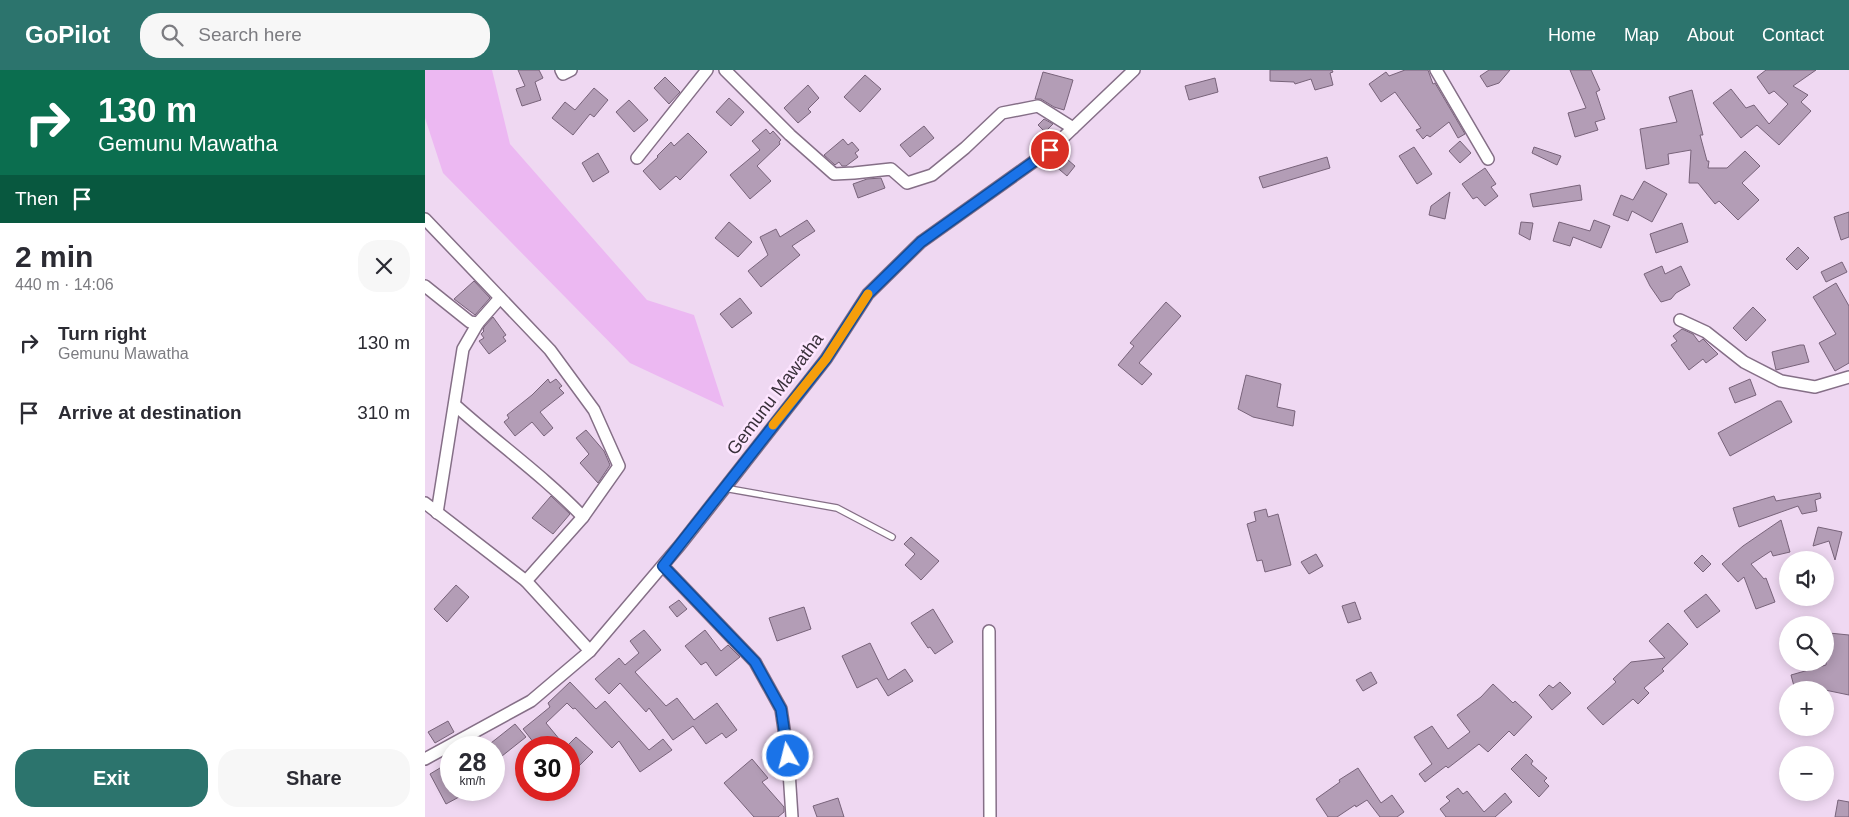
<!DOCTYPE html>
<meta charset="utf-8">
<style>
body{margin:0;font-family:Arial,sans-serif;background:#f7f7f7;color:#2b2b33;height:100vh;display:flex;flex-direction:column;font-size:19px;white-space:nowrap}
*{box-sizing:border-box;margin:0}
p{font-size:16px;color:#7c7c81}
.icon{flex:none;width:28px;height:28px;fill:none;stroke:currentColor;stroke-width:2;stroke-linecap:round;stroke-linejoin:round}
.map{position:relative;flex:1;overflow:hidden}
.details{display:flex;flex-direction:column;background:#fff;width:425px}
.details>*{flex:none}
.hud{background:#0b6e4f;color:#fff;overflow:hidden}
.fabs{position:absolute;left:1354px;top:481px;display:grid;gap:10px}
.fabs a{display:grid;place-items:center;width:55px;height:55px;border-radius:50%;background:#fff;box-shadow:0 2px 12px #0003;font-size:25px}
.speed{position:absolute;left:15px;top:666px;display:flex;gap:10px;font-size:25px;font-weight:700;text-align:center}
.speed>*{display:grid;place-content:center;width:65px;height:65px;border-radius:50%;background:#fff;box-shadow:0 2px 12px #0003;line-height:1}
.speed small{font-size:12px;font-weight:400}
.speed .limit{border:8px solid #d22;background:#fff;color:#111}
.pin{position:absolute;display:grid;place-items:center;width:42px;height:42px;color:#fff;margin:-21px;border:2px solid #fff;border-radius:50%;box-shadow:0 1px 5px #0007}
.me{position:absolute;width:55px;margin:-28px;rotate:352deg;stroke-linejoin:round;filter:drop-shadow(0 0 4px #0008)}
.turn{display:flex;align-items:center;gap:18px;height:105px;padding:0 15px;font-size:22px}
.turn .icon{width:65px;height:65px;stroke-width:2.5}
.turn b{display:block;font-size:35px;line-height:42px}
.then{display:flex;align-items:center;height:48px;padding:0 15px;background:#0003;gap:10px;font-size:19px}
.round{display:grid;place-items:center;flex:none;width:52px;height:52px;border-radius:20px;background:#f7f7f7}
.summary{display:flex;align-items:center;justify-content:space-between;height:85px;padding:0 15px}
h1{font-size:30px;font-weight:800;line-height:38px}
.action{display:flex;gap:10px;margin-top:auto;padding:10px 15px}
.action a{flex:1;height:58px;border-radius:20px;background:#2c746d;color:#fff;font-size:20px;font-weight:800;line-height:58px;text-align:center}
.action a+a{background:#f7f7f7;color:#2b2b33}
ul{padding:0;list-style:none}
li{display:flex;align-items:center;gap:15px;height:70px;padding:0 15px}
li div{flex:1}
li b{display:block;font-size:19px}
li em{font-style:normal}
header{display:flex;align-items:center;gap:30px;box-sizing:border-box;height:70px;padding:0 25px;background:#2c746d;color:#fff}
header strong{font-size:24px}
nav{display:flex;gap:28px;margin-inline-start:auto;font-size:18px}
.search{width:350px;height:45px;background:#f7f7f7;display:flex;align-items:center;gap:12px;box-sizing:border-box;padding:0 18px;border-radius:20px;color:#7c7c81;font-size:19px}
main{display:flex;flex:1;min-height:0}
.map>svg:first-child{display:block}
.green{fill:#ecb8f2}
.building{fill:#b39db6;stroke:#78637a}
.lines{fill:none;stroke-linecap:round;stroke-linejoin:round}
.service-casing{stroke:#856f87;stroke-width:8}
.minor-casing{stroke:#856f87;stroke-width:14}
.service{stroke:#fff;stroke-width:5.5}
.minor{stroke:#fff;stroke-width:11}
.route-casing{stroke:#114b97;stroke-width:12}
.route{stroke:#1a73e8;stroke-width:9}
.slow{stroke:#f59e0b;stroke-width:9}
.labels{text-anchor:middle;stroke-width:5;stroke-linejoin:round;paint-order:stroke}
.street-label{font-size:18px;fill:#39303a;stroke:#fde5ff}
</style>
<header>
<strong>GoPilot</strong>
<div class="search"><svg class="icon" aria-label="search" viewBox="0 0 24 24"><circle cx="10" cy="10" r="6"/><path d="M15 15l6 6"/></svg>Search here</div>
<nav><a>Home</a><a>Map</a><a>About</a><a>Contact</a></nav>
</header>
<main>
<section class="details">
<div class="hud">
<div class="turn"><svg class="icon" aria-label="right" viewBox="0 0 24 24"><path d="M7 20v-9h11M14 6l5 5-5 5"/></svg><div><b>130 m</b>Gemunu Mawatha</div></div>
<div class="then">Then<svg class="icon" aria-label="arrive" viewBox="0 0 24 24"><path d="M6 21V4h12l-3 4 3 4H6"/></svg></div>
</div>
<div class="summary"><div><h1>2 min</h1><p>440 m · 14:06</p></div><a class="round"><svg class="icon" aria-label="close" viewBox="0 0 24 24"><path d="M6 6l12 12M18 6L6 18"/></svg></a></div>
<ul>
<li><svg class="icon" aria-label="right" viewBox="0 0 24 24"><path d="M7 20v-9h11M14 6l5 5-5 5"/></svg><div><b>Turn right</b><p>Gemunu Mawatha</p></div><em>130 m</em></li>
<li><svg class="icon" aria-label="arrive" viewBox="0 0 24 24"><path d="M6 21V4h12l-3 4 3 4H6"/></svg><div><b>Arrive at destination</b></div><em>310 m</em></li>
</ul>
<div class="action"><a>Exit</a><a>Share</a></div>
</section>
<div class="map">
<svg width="1424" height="747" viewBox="0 0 1424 747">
<rect width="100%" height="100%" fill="#efd8f2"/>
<!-- green -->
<polygon class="green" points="0,0 67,0 85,74 222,230 269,245 299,337 205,293 18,103 0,48"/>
<!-- building -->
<g class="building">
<polygon points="93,0 114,0 118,8 110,12 116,30 97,36 91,19 100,16"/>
<polygon points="845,0 907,0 908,2 905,3 908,15 890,20 886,9 870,14 869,12 845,11"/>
<polygon points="980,0 1003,0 1008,14 1010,13 1040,64 1033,68 1024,52 1005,67 1002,65 998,69 991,60 996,58 970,22 956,32 944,14 961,2 964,6"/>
<polygon points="1064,0 1085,0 1074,13 1062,17 1055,6"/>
<polygon points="1145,0 1166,0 1175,20 1171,22 1180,49 1170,52 1173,60 1150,67 1143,43 1161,38"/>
<polygon points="1341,0 1391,0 1368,16 1383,25 1376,32 1386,41 1354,75 1332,55 1316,68 1288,33 1306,19 1321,38 1329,35 1344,54 1363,34 1349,21 1344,24 1332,7"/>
<polygon points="618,2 648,10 639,40 629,37 616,29 610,29"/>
<polygon points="440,5 456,19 435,42 419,27"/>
<polygon points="240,7 255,22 244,34 229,18"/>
<polygon points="790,8 793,22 764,30 760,16"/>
<polygon points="383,15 394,28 383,39 386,42 373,53 359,38"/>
<polygon points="169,18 183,30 169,47 165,44 148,65 127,48 140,32 150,40"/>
<polygon points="1267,20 1278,65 1275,65 1282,91 1284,91 1283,98 1302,98 1320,81 1335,96 1317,113 1334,130 1313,150 1294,131 1290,134 1273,113 1264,113 1266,80 1243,84 1244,94 1221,99 1215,59 1252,52 1244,27"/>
<polygon points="304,28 319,42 306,56 291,42"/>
<polygon points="204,30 223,50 209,62 191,42"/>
<polygon points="619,49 628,54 620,62 613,55"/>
<polygon points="499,56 509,68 485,87 475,75"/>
<polygon points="341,59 345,64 348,61 356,70 354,72 355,74 332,96 346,111 325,129 305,105 335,80 327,71"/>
<polygon points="263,63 282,82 255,110 251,106 235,120 218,101 233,87 232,86 246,72 249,76"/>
<polygon points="418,69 423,75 427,72 434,80 430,83 433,87 421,96 417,96 414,92 410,95 399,85"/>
<polygon points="1035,71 1046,83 1035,93 1024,81"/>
<polygon points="989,77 1007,104 992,114 974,86"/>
<polygon points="1109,77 1136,86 1132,95 1107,83"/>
<polygon points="173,83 184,102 168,112 157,93"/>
<polygon points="636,84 650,96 642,106 628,94"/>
<polygon points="902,87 905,98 838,118 834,107"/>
<polygon points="1060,98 1071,114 1066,117 1073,126 1060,136 1052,127 1048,129 1037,114"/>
<polygon points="456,108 460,118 433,128 428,114 442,109"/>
<polygon points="1219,111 1242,124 1227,152 1207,141 1203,151 1188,145 1196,125 1208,130"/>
<polygon points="1155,115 1157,130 1108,137 1105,124"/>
<polygon points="1025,122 1020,149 1004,145 1006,136"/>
<polygon points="1424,142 1424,167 1416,170 1409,147"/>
<polygon points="382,150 390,161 367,176 375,185 336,217 323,201 343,185 335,167 351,159 355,167"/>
<polygon points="1169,150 1185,156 1176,178 1148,167 1145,176 1128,171 1134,152 1165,161"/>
<polygon points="304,152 327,172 313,187 290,168"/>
<polygon points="1096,152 1108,153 1105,170 1094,164"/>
<polygon points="1257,153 1263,172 1231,183 1225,164"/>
<polygon points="1373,177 1384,188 1372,200 1361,189"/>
<polygon points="1417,192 1422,202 1401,212 1396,202"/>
<polygon points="1237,196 1240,204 1256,196 1265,215 1251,223 1246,229 1236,232 1225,216 1219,204"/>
<polygon points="49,211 65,228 50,245 29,229"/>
<polygon points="1411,213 1424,236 1424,293 1410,301 1394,273 1411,264 1388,227"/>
<polygon points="315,228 327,243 307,258 295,244"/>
<polygon points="741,232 756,246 714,293 727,304 717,315 693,295 709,276 705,273"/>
<polygon points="1328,237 1341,250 1321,271 1308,258"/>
<polygon points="68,247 81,265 78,267 81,271 64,284 54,271 59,268 56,264 59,261 58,260 59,257"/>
<polygon points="1257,259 1268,264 1274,272 1278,269 1293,284 1281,293 1278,289 1264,300 1246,275 1252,271 1248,266"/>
<polygon points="1375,275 1379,275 1384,292 1351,300 1347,282"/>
<polygon points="821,305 856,314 852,337 870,341 868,356 828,347 813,339"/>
<polygon points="123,309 125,313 131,309 137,316 134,318 139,323 115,342 128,358 119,366 107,352 90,366 79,352 84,348 82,345 107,325"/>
<polygon points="1325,309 1331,325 1310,333 1304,318"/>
<polygon points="1352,331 1356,331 1367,352 1305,386 1293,363"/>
<polygon points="161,360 179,381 185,395 173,413 155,393 164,384 151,368"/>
<polygon points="1395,423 1396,428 1390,430 1392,441 1377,444 1373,436 1314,457 1308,438 1349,426 1351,431"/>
<polygon points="126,426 145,444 128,464 107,448"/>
<polygon points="841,439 843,447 853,444 866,495 840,502 837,490 832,491 822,454 831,451 829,442"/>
<polygon points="1356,450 1365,482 1348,486 1346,481 1326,494 1339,509 1341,508 1350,532 1331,539 1319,507 1313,512 1297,494 1318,476"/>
<polygon points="1393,457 1417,462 1410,490 1404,471 1388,476"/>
<polygon points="486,467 514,491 496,510 480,495 490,484 479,474"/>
<polygon points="891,484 898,496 884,504 876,492"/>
<polygon points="1277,485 1286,494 1278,502 1269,493"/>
<polygon points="31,515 44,527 22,552 9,539"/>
<polygon points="1281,524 1295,541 1272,558 1259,541"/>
<polygon points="254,530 262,539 252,547 244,537"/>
<polygon points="930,532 936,549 923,553 917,536"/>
<polygon points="379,537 386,559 352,571 344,548"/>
<polygon points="508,539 528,572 510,584 505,577 503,578 486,553"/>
<polygon points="1243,553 1263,574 1237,599 1239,601 1219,618 1224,623 1213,634 1208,629 1178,655 1162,638 1191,612 1188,609 1206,592 1240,588 1224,571"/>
<polygon points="219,560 236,580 210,602 241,636 252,628 269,650 292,633 312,660 301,668 297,663 281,674 268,656 248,670 224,638 221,642 195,613 184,624 170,609 194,588 200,595 214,583 205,571"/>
<polygon points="280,560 296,581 303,575 315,587 291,606 281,592 276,595 260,576"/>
<polygon points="1404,563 1424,565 1424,625 1400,620 1370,620 1366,605 1401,595"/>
<polygon points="445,573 463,610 480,599 488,611 463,626 452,608 432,618 417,586"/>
<polygon points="946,602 952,613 938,621 931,610"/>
<polygon points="145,612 171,639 180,631 224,680 238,669 247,680 215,702 194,671 187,678 150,638 148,639 142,633 121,653 135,670 127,678 113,678 98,659 125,637 123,633"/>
<polygon points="1135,612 1146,623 1127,640 1114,625 1124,615 1128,618"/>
<polygon points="1068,614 1088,633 1090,631 1107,647 1089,666 1084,661 1063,682 1054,674 1023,698 1021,696 1000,712 994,704 1007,694 989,667 1007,656 1023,679 1045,662 1032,645 1056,627"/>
<polygon points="23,651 29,662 10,673 3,662"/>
<polygon points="90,654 101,667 77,686 66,673"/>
<polygon points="151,667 168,682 152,698 144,690 150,684 142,676"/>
<polygon points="1101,684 1108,691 1106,694 1122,708 1119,711 1124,716 1114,727 1086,699"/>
<polygon points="327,689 343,708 337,712 359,737 359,742 353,747 329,747 299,713"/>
<polygon points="20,695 26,705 26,720 47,720 21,734 5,704"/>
<polygon points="933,698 956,733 967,725 979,742 972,747 955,747 942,730 931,737 930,735 912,747 903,747 891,729 915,712 914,710"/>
<polygon points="1033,718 1038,724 1042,721 1059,742 1080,723 1087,732 1070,747 1021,747 1015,739 1025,731 1021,727"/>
<polygon points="413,728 419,747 392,747 388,736"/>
<polygon points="1413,730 1424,732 1424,747 1410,747"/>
</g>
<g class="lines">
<!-- service casing -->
<g class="service-casing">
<polyline id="service" points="299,418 412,438 467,467"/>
</g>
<!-- minor casing -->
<g class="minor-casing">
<g id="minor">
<polyline points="136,0 138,4 146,0"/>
<polyline points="300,0 365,65 409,104 429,103 466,99 482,113 507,105 540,78 577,43 613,36 648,58"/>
<polyline points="1011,0 1063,89"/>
<polyline points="212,88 282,0"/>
<polyline points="0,149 125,280 169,340 194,396 158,447 101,511 165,581"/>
<polyline points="0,216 45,252 53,253 75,228"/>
<polyline points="1255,250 1281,262 1319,292 1356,311 1390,317 1424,307"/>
<path d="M30,335C72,373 119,406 158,447"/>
<polyline points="0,433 101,511"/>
<polyline points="12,443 38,279 53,253"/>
<polyline points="238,496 330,592 356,639 363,686 367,747"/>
<polyline points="564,561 565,747"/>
<polyline points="0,689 106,631 165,581 255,475 401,289 443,224 496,172 625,80 709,0"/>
</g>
</g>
<!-- service -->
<use href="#service" class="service"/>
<!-- minor -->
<use href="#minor" class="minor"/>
</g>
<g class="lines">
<!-- route casing -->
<g class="route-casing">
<polyline id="route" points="363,686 356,639 330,592 238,496 401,289 443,224 496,172 625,80"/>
</g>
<!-- route -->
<use href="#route" class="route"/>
<!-- slow -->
<polyline class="slow" points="348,355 401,289 443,224"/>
</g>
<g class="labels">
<!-- street labels -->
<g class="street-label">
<text transform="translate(350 324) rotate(-53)" y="6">Gemunu Mawatha</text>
</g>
</g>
</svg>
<div class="fabs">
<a><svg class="icon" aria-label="sound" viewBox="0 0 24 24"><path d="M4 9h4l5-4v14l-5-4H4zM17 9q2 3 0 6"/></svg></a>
<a><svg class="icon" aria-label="search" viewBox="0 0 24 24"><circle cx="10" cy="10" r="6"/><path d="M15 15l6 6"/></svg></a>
<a>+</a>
<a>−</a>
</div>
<div class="speed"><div>28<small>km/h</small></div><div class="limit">30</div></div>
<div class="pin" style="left:625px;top:80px;background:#d93025"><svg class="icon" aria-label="arrive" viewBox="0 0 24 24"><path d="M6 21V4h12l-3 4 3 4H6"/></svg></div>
<svg class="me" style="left:363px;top:686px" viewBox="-20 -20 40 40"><circle r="17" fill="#1a73e8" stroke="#fff" stroke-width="3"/><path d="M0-11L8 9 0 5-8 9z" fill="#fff"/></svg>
</div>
</main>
